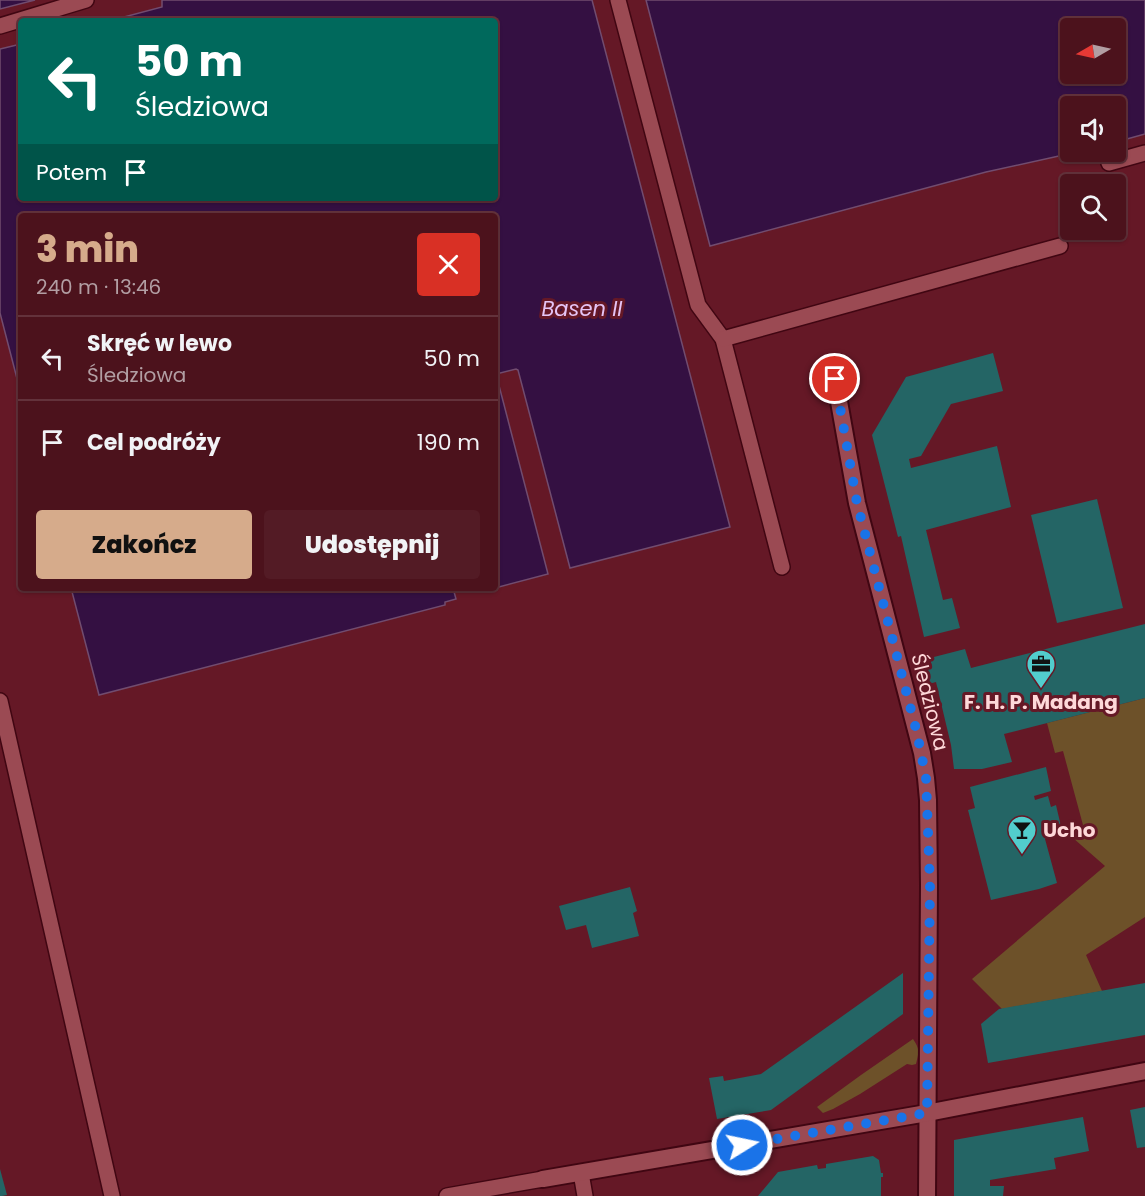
<!DOCTYPE html>
<html lang="pl">
<meta charset="utf-8">
<style>
body{margin:0;font-family:Poppins,sans-serif;background:#531b25;color:#f1f3f6;height:100vh;display:flex;flex-direction:column;font-size:22px;white-space:nowrap}
*{box-sizing:border-box;margin:0}
p{font-size:20px;color:#b29ea3}
.icon{flex:none;width:33px;height:33px;fill:none;stroke:currentColor;stroke-width:2;stroke-linecap:round;stroke-linejoin:round}
.map{position:relative;flex:1;overflow:hidden}
.drawer{position:absolute;left:18px;top:213px;width:480px;height:378px;display:flex;flex-direction:column;background:#4c121c;border-radius:6px;box-shadow:0 2px 4px #0004,0 0 0 2px #63323b}
.drawer>*{flex:none}
.top-card{position:absolute;left:18px;top:18px;width:480px;height:183px;border-radius:6px;box-shadow:0 2px 4px #0004,0 0 0 2px #63323b;background:#00695c;color:#fff;overflow:hidden}
.needle{width:39px;rotate:261deg}
.buttons{position:absolute;left:1060px;top:18px;display:grid;gap:12px}
.buttons a{display:grid;place-items:center;width:66px;height:66px;border-radius:6px;background:#4c121c;box-shadow:0 2px 4px #0004,0 0 0 2px #63323b;font-size:30px}
.pin{position:absolute;display:grid;place-items:center;width:51px;height:51px;color:#fff;margin:-26px;border:3px solid #fff;border-radius:50%;box-shadow:0 2px 6px #0007}
.me{position:absolute;width:66px;margin:-33px;rotate:80deg;stroke-linejoin:round;filter:drop-shadow(0 0 4px #0008)}
.turn{display:flex;align-items:center;gap:21px;height:126px;padding:0 18px;font-size:27px}
.turn .icon{width:78px;height:78px;stroke-width:2.5}
.turn b{display:block;font-size:42px;line-height:51px}
.then{display:flex;align-items:center;height:57px;padding:0 18px;background:#0003;gap:12px;font-size:22px}
.round{display:grid;place-items:center;flex:none;width:63px;height:63px;border-radius:6px;background:#531b25}
.head{display:flex;align-items:center;justify-content:space-between;height:102px;padding:0 18px}
h1{font-size:36px;font-weight:800;line-height:45px;color:#d6ab8b}
.primary-button{display:flex;gap:12px;margin-top:auto;padding:12px 18px}
.primary-button a{flex:1;height:69px;border-radius:6px;background:#d6ab8b;color:#111;font-size:24px;font-weight:800;line-height:69px;text-align:center}
.primary-button a+a{background:#531b25;color:#f1f3f6}
ul{padding:0;list-style:none}
li{display:flex;align-items:center;gap:18px;height:84px;padding:0 18px;border-top:2px solid #63323b}
li div{flex:1}
li b{display:block;font-size:22px}
li em{font-style:normal}
.map>svg:first-child{display:block}
.green{fill:#6d5129}
.water{fill:#341042;stroke:#714c6f;stroke-width:1.5;fill-rule:evenodd}
.building{fill:#246565}
.lines{fill:none;stroke-linecap:round;stroke-linejoin:round}
.service-casing{stroke:#400612;stroke-width:18}
.minor-casing{stroke:#400612;stroke-width:20}
.service{stroke:#9b4a53;stroke-width:15}
.minor{stroke:#9b4a53;stroke-width:16}
.route{stroke:#1a73e8;stroke-width:10;stroke-dasharray:0 18}
.labels{text-anchor:middle;stroke-width:6;stroke-linejoin:round;paint-order:stroke}
.street-label{font-size:20px;fill:#fed8d9;stroke:#651826}
.poi-label{font-size:20px;font-weight:bold;fill:#fed8d9;stroke:#651826}
.water-label{font-size:21px;font-style:italic;fill:#e5c4f5;stroke:#651826}
</style>
<div class="map">
<svg width="1145" height="1196" viewBox="0 0 1145 1196">
<rect width="100%" height="100%" fill="#651826"/>
<!-- green -->
<g class="green">
<polygon points="1145,698 1145,917 1086,955 1102,991 1002,1009 972,979 1105,866 1065,831 1083,825 1063,751 1055,753 1047,723"/>
<path d="M913,1039C920,1049 919,1052 916,1064L912,1065L907,1064L860,1094L833,1109L823,1113L817,1107L861,1075Z"/>
</g>
<!-- water -->
<g class="water">
<polygon points="0,0 35,0 0,9"/>
<polygon points="162,0 592,0 730,527 570,568 518,370 516,369 496,374 548,574 495,588 495,216 21,216 21,394 0,313 0,49 21,44 21,198 495,198 495,21 109,21 162,7"/>
<path d="M646,0H1145V134L1116,142V106H1071V152H1077L986,172L710,246ZM1116,28V74H1071V28Z"/>
<polygon points="71,588 453,588 456,599 445,602 445,605 99,695"/>
</g>
<!-- building -->
<g class="building">
<polygon points="993,353 1003,391 951,404 921,456 909,459 911,468 997,446 1011,507 926,530 943,600 952,598 960,628 924,637 901,536 898,537 872,435 906,377"/>
<polygon points="1097,499 1123,608 1057,623 1031,515"/>
<polygon points="1145,624 1145,698 1004,734 1012,762 982,769 954,769 951,745 936,682 925,685 924,678 919,679 917,671 932,667 930,658 965,649 971,668"/>
<polygon points="1046,767 1051,791 1034,796 1035,800 1048,796 1051,807 1056,805 1063,835 1045,839 1057,883 1039,889 991,900 968,810 975,808 970,787"/>
<polygon points="630,887 637,911 633,913 639,936 592,948 586,925 566,930 559,906"/>
<polygon points="903,973 903,1014 771,1110 717,1119 709,1078 723,1076 724,1081 761,1074"/>
<polygon points="1145,983 1145,1035 988,1063 981,1024 999,1009"/>
<polygon points="1145,1107 1145,1147 1137,1148 1130,1110"/>
<polygon points="1083,1117 1089,1151 1054,1158 1056,1169 990,1180 990,1186 1004,1186 1003,1196 954,1196 954,1140"/>
<polygon points="873,1156 879,1160 881,1173 883,1173 883,1177 881,1177 881,1196 758,1196 778,1172 817,1165 818,1169 826,1168 826,1164"/>
<polygon points="0,1169 7,1195 2,1196 0,1196"/>
</g>
<g class="lines">
<!-- service casing -->
<g class="service-casing">
<g id="service">
<polyline points="618,0 698,305 723,339 782,567"/>
<polyline points="0,26 86,0"/>
<polyline points="1109,163 1145,153"/>
<polyline points="723,339 1060,246"/>
<polyline points="0,701 112,1196"/>
<polyline points="581,1173 585,1196"/>
<polyline points="447,1196 543,1179"/>
</g>
</g>
<!-- minor casing -->
<g class="minor-casing">
<g id="minor">
<polyline points="835,379 857,503 922,753 926,778 928,800 929,885 927,1196"/>
<polyline points="543,1179 927,1113 1145,1071"/>
</g>
</g>
<!-- service -->
<use href="#service" class="service"/>
<!-- minor -->
<use href="#minor" class="minor"/>
</g>
<g class="lines">
<!-- route -->
<polyline class="route" points="742,1145 927,1113 930,885 926,778 917,733 857,503 835,379"/>
</g>
<!-- icons -->
<defs>
<g id="office-pin" transform="scale(1.5)"><path d="M0 17L-7.5 6A9.5 9.5 0 1 1 7.5 6Z" fill="#52cdcd" stroke="#651826"/><path d="M-6-3h4V-5.5h4V-3h4V5H-6ZM-1-4.5V-3h2v-1.5ZM-6 0V1H6V0Z" fill="#111"/></g>
<g id="bar-pin" transform="scale(1.5)"><path d="M0 17L-7.5 6A9.5 9.5 0 1 1 7.5 6Z" fill="#52cdcd" stroke="#651826"/><path d="M-6-5H6L.8 .8V4.5H3.5V6h-7V4.5H-.8V.8Z" fill="#111"/></g>
</defs>
<g fill-rule="evenodd">
<use href="#office-pin" x="1041" y="664"/>
<use href="#bar-pin" x="1022" y="830"/>
</g>
<g class="labels">
<!-- street labels -->
<g class="street-label">
<text transform="translate(930 702) rotate(76)" y="7">Śledziowa</text>
</g>
<!-- poi labels -->
<g class="poi-label">
<text x="1041" y="709">F. H. P. Madang</text>
<text x="1043" y="837" text-anchor="start">Ucho</text>
</g>
<!-- water labels -->
<g class="water-label">
<text x="582" y="316">Basen II</text>
</g>
</g>
</svg>
<div class="buttons">
<a><svg class="needle" viewBox="-14 -14 28 28"><path d="M0-13l5 13h-10z" fill="#e53935"/><path d="M0 13l5-13h-10z" fill="#b29ea3"/></svg></a>
<a><svg class="icon" aria-label="sound" viewBox="0 0 24 24"><path d="M4 9h4l5-4v14l-5-4H4zM17 9q2 3 0 6"/></svg></a>
<a><svg class="icon" aria-label="search" viewBox="0 0 24 24"><circle cx="10" cy="10" r="6"/><path d="M15 15l6 6"/></svg></a>
</div>
<div class="pin" style="left:835px;top:379px;background:#d93025"><svg class="icon" aria-label="arrive" viewBox="0 0 24 24"><path d="M6 21V4h12l-3 4 3 4H6"/></svg></div>
<svg class="me" style="left:742px;top:1145px" viewBox="-20 -20 40 40"><circle r="17" fill="#1a73e8" stroke="#fff" stroke-width="3"/><path d="M0-11L8 9 0 5-8 9z" fill="#fff"/></svg>
<div class="top-card">
<div class="turn"><svg class="icon" aria-label="left" viewBox="0 0 24 24"><path d="M17 20v-9H6M10 6l-5 5 5 5"/></svg><div><b>50 m</b>Śledziowa</div></div>
<div class="then">Potem<svg class="icon" aria-label="arrive" viewBox="0 0 24 24"><path d="M6 21V4h12l-3 4 3 4H6"/></svg></div>
</div>
<section class="drawer">
<div class="head"><div><h1>3 min</h1><p>240 m · 13:46</p></div><a class="round" style="background:#d93025;color:#fff"><svg class="icon" aria-label="close" viewBox="0 0 24 24"><path d="M6 6l12 12M18 6L6 18"/></svg></a></div>
<ul>
<li><svg class="icon" aria-label="left" viewBox="0 0 24 24"><path d="M17 20v-9H6M10 6l-5 5 5 5"/></svg><div><b>Skręć w lewo</b><p>Śledziowa</p></div><em>50 m</em></li>
<li><svg class="icon" aria-label="arrive" viewBox="0 0 24 24"><path d="M6 21V4h12l-3 4 3 4H6"/></svg><div><b>Cel podróży</b></div><em>190 m</em></li>
</ul>
<div class="primary-button"><a>Zakończ</a><a>Udostępnij</a></div>
</section>
</div>
